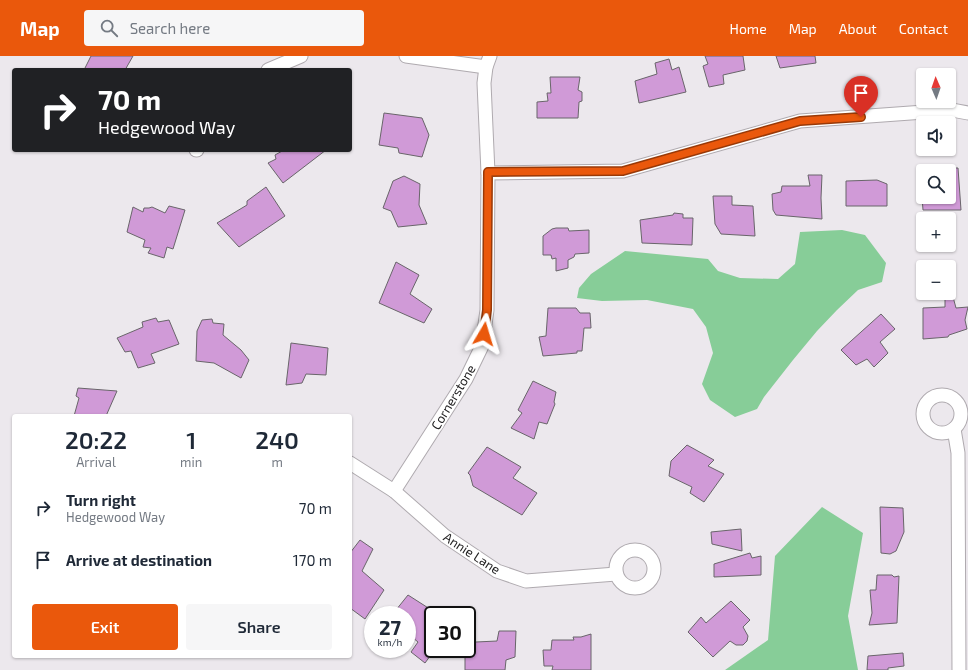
<!DOCTYPE html>
<meta charset="utf-8">
<style>
body{margin:0;font-family:"Exo 2",sans-serif;background:#f6f6f7;color:#1f2937;height:100vh;display:flex;flex-direction:column;font-size:15px;white-space:nowrap}
*{box-sizing:border-box;margin:0}
p{font-size:13px;color:#747a83}
.icon{flex:none;width:22px;height:22px;fill:none;stroke:currentColor;stroke-width:2;stroke-linecap:round;stroke-linejoin:round}
.map{position:relative;flex:1;overflow:hidden}
.side{position:absolute;left:12px;top:358px;width:340px;height:244px;display:flex;flex-direction:column;background:#fff;border-radius:4px;box-shadow:0 1px 3px #0004}
.side>*{flex:none}
.top-card{position:absolute;left:12px;top:12px;width:340px;height:84px;border-radius:4px;box-shadow:0 1px 3px #0004;background:#202124;color:#fff;overflow:hidden}
.needle{width:26px;rotate:358deg}
.fabs{position:absolute;left:916px;top:12px;display:grid;gap:8px}
.fabs a{display:grid;place-items:center;width:40px;height:40px;border-radius:4px;background:#fff;box-shadow:0 1px 3px #0004;font-size:20px}
.speed{position:absolute;left:364px;top:550px;display:flex;gap:8px;font-size:20px;font-weight:700;text-align:center}
.speed>*{display:grid;place-content:center;width:52px;height:52px;border-radius:50%;background:#fff;box-shadow:0 1px 3px #0004;line-height:1}
.speed small{font-size:10px;font-weight:400}
.speed .limit{border:2px solid #111;border-radius:6px;background:#fff;color:#111}
.pin{position:absolute;display:grid;place-items:center;width:34px;height:34px;color:#fff;margin:-41px -17px;border-radius:50% 50% 50% 0;rotate:-45deg;box-shadow:0 0 4px #0007}
.pin .icon{rotate:45deg}
.me{position:absolute;width:44px;margin:-22px;rotate:7deg;stroke-linejoin:round;filter:drop-shadow(0 0 3px #0008)}
.turn{display:flex;align-items:center;gap:14px;height:84px;padding:0 20px;font-size:18px}
.turn .icon{width:52px;height:52px;stroke-width:2.5}
.turn b{display:block;font-size:28px;line-height:34px}
.eta{display:flex;justify-content:space-evenly;align-items:center;height:68px;text-align:center}
.eta b{font-size:24px;font-weight:600;line-height:28px}
.primary-button{display:flex;gap:8px;margin-top:auto;padding:8px 20px}
.primary-button a{flex:1;height:46px;border-radius:4px;background:#ea580c;color:#fff;font-size:16px;font-weight:600;line-height:46px;text-align:center}
.primary-button a+a{background:#f6f6f7;color:#1f2937}
ul{padding:0;list-style:none}
li{display:flex;align-items:center;gap:12px;height:52px;padding:0 20px}
li div{flex:1}
li b{display:block;font-size:15px}
li em{font-style:normal}
header{display:flex;align-items:center;gap:24px;box-sizing:border-box;height:56px;padding:0 20px;background:#ea580c;color:#fff}
header strong{font-size:19px}
nav{display:flex;gap:22px;margin-inline-start:auto;font-size:14px}
.search{width:280px;height:36px;background:#f6f6f7;display:flex;align-items:center;gap:10px;box-sizing:border-box;padding:0 14px;border-radius:4px;color:#747a83;font-size:15px}
.map>svg:first-child{display:block}
.forest{fill:#87cd98}
.building{fill:#d09ad7;stroke:#69656a}
.lines{fill:none;stroke-linecap:round;stroke-linejoin:round}
.minor-casing{stroke:#afaaaf;stroke-width:15}
.minor{stroke:#fff;stroke-width:13}
.route-casing{stroke:#983908;stroke-width:10}
.route{stroke:#ea580c;stroke-width:7}
.labels{text-anchor:middle;stroke-width:3.5;stroke-linejoin:round;paint-order:stroke}
.street-label{font-size:13px;fill:#232223;stroke:#fff}
</style>
<header>
<strong>Map</strong>
<div class="search"><svg class="icon" aria-label="search" viewBox="0 0 24 24"><circle cx="10" cy="10" r="6"/><path d="M15 15l6 6"/></svg>Search here</div>
<nav><a>Home</a><a>Map</a><a>About</a><a>Contact</a></nav>
</header>
<div class="map">
<svg width="968" height="614" viewBox="0 0 968 614">
<rect width="100%" height="100%" fill="#ece8ed"/>
<!-- forest -->
<g class="forest">
<polygon points="842,174 865,179 886,207 882,226 858,234 837,254 817,275 793,304 764,341 757,353 735,361 710,344 702,328 713,297 706,271 693,253 647,244 602,245 577,242 579,232 591,218 625,195 708,203 718,215 740,222 778,223 795,208 800,176"/>
<polygon points="822,451 863,477 848,560 858,614 725,614 768,584 775,500"/>
</g>
<!-- building -->
<g class="building">
<polygon points="91,0 133,0 125,14 84,14"/>
<polygon points="705,0 743,0 745,14 723,19 724,28 709,31 703,10 708,8"/>
<polygon points="776,0 815,0 816,7 780,12"/>
<polygon points="669,3 672,14 679,11 686,36 639,47 635,25 657,18 655,7"/>
<polygon points="550,21 580,21 578,34 582,36 582,45 579,46 578,62 537,62 537,46 548,45 547,37 551,37"/>
<polygon points="384,57 422,62 429,79 422,101 399,97 398,92 379,89"/>
<polygon points="284,94 326,94 283,127 268,107 276,103 275,99"/>
<polygon points="949,112 958,112 961,154 923,154 922,141 949,141"/>
<polygon points="808,119 822,119 821,142 822,163 776,159 773,154 772,138 781,136 782,130 810,130"/>
<polygon points="404,120 420,128 419,149 427,168 398,171 391,155 383,152 393,125"/>
<polygon points="877,124 887,128 887,150 846,150 846,125"/>
<polygon points="266,131 285,160 239,191 217,167 247,149 247,145"/>
<polygon points="713,140 732,140 732,149 753,150 755,180 721,178 715,168"/>
<polygon points="169,150 185,154 173,193 167,191 164,202 148,197 151,192 143,191 145,184 127,176 133,151 143,156 144,152 149,152 152,151 165,157"/>
<polygon points="674,157 683,158 683,162 693,162 692,189 642,187 640,164 673,159"/>
<polygon points="556,172 568,172 569,175 589,174 589,197 575,198 574,201 568,204 568,212 556,215 556,202 552,203 551,199 543,199 543,180 552,173"/>
<polygon points="396,206 419,219 410,238 432,253 424,267 379,247"/>
<polygon points="949,226 956,252 968,251 965,264 967,273 949,279 948,281 923,283 923,252 945,251 945,237 949,237"/>
<polygon points="548,252 576,252 580,257 590,257 591,272 584,272 582,295 577,295 577,297 543,300 539,281 546,280"/>
<polygon points="881,258 895,273 880,286 888,297 874,311 867,303 856,309 841,294"/>
<polygon points="156,262 158,266 169,264 179,288 151,298 155,307 138,312 131,295 125,296 117,282 143,271 142,266"/>
<polygon points="212,263 213,267 224,268 223,279 241,294 249,304 241,322 214,307 196,305 197,275 202,264"/>
<polygon points="291,287 328,292 326,319 306,318 302,327 286,329"/>
<polygon points="533,325 556,336 554,346 555,348 547,368 539,366 534,383 511,372 522,357 518,354"/>
<polygon points="78,332 117,335 106,360 74,360 79,342 76,340"/>
<polygon points="687,389 714,404 708,410 724,418 704,446 690,437 692,431 669,420 671,405"/>
<polygon points="487,391 521,411 513,422 537,437 522,459 473,430 470,419 468,417"/>
<polygon points="880,451 903,452 904,476 896,495 890,498 881,497"/>
<polygon points="741,473 742,495 712,488 711,476"/>
<polygon points="360,484 373,493 362,515 384,534 365,563 350,552 350,497"/>
<polygon points="750,497 752,502 761,500 761,519 714,521 714,508"/>
<polygon points="877,519 892,519 894,521 899,520 897,567 869,569 872,557 870,534 876,534"/>
<polygon points="408,539 433,555 433,596 425,607 411,596 418,586 407,577 407,559 392,559"/>
<polygon points="731,545 750,564 743,571 748,580 747,585 743,589 736,589 730,585 713,601 688,576 701,561 706,567"/>
<polygon points="499,575 516,575 515,601 506,604 505,614 465,614 465,593 467,593 468,586 474,584 476,586 497,585"/>
<polygon points="591,578 591,614 552,614 553,610 544,610 543,594 551,594 552,584 574,584 573,581 581,581"/>
<polygon points="903,597 904,610 888,612 888,614 867,614 868,600"/>
</g>
<g class="lines">
<!-- minor casing -->
<g class="minor-casing">
<g id="minor">
<polyline points="406,0 486,11"/>
<polyline points="268,14 301,0"/>
<polyline points="196,94 197,94"/>
<polyline points="488,117 623,115 800,65 952,54 968,57"/>
<circle cx="942" cy="358" r="19"/>
<polyline points="954,373 958,397 959,614"/>
<polyline points="350,407 394,435 445,480 497,515 526,525 616,518"/>
<polyline points="394,435 466,323 482,290 487,254 488,117 484,27 486,11 490,0"/>
<circle cx="635" cy="513" r="19"/>
</g>
</g>
<!-- minor -->
<use href="#minor" class="minor"/>
</g>
<g class="lines">
<!-- route casing -->
<g class="route-casing">
<polyline id="route" points="484,278 487,254 488,116 623,115 800,65 861,61"/>
</g>
<!-- route -->
<use href="#route" class="route"/>
</g>
<g class="labels">
<!-- street labels -->
<g class="street-label">
<text transform="translate(453 341) rotate(-59)" y="5">Cornerstone</text>
<text transform="translate(472 497) rotate(33)" y="5">Annie Lane</text>
</g>
</g>
</svg>
<div class="fabs">
<a><svg class="needle" viewBox="-14 -14 28 28"><path d="M0-13l5 13h-10z" fill="#e53935"/><path d="M0 13l5-13h-10z" fill="#747a83"/></svg></a>
<a><svg class="icon" aria-label="sound" viewBox="0 0 24 24"><path d="M4 9h4l5-4v14l-5-4H4zM17 9q2 3 0 6"/></svg></a>
<a><svg class="icon" aria-label="search" viewBox="0 0 24 24"><circle cx="10" cy="10" r="6"/><path d="M15 15l6 6"/></svg></a>
<a>+</a>
<a>−</a>
</div>
<div class="speed"><div>27<small>km/h</small></div><div class="limit">30</div></div>
<div class="pin" style="left:861px;top:61px;background:#d93025"><svg class="icon" aria-label="arrive" viewBox="0 0 24 24"><path d="M6 21V4h12l-3 4 3 4H6"/></svg></div>
<svg class="me" style="left:484px;top:278px" viewBox="-20 -20 40 40"><path d="M0-17L14 15 0 8-14 15z" fill="#ea580c" stroke="#fff" stroke-width="4"/></svg>
<div class="top-card">
<div class="turn"><svg class="icon" aria-label="right" viewBox="0 0 24 24"><path d="M7 20v-9h11M14 6l5 5-5 5"/></svg><div><b>70 m</b>Hedgewood Way</div></div>
</div>
<section class="side">
<div class="eta">
<div><b>20:22</b><p>Arrival</p></div>
<div><b>1</b><p>min</p></div>
<div><b>240</b><p>m</p></div>
</div>
<ul>
<li><svg class="icon" aria-label="right" viewBox="0 0 24 24"><path d="M7 20v-9h11M14 6l5 5-5 5"/></svg><div><b>Turn right</b><p>Hedgewood Way</p></div><em>70 m</em></li>
<li><svg class="icon" aria-label="arrive" viewBox="0 0 24 24"><path d="M6 21V4h12l-3 4 3 4H6"/></svg><div><b>Arrive at destination</b></div><em>170 m</em></li>
</ul>
<div class="primary-button"><a>Exit</a><a>Share</a></div>
</section>
</div>
